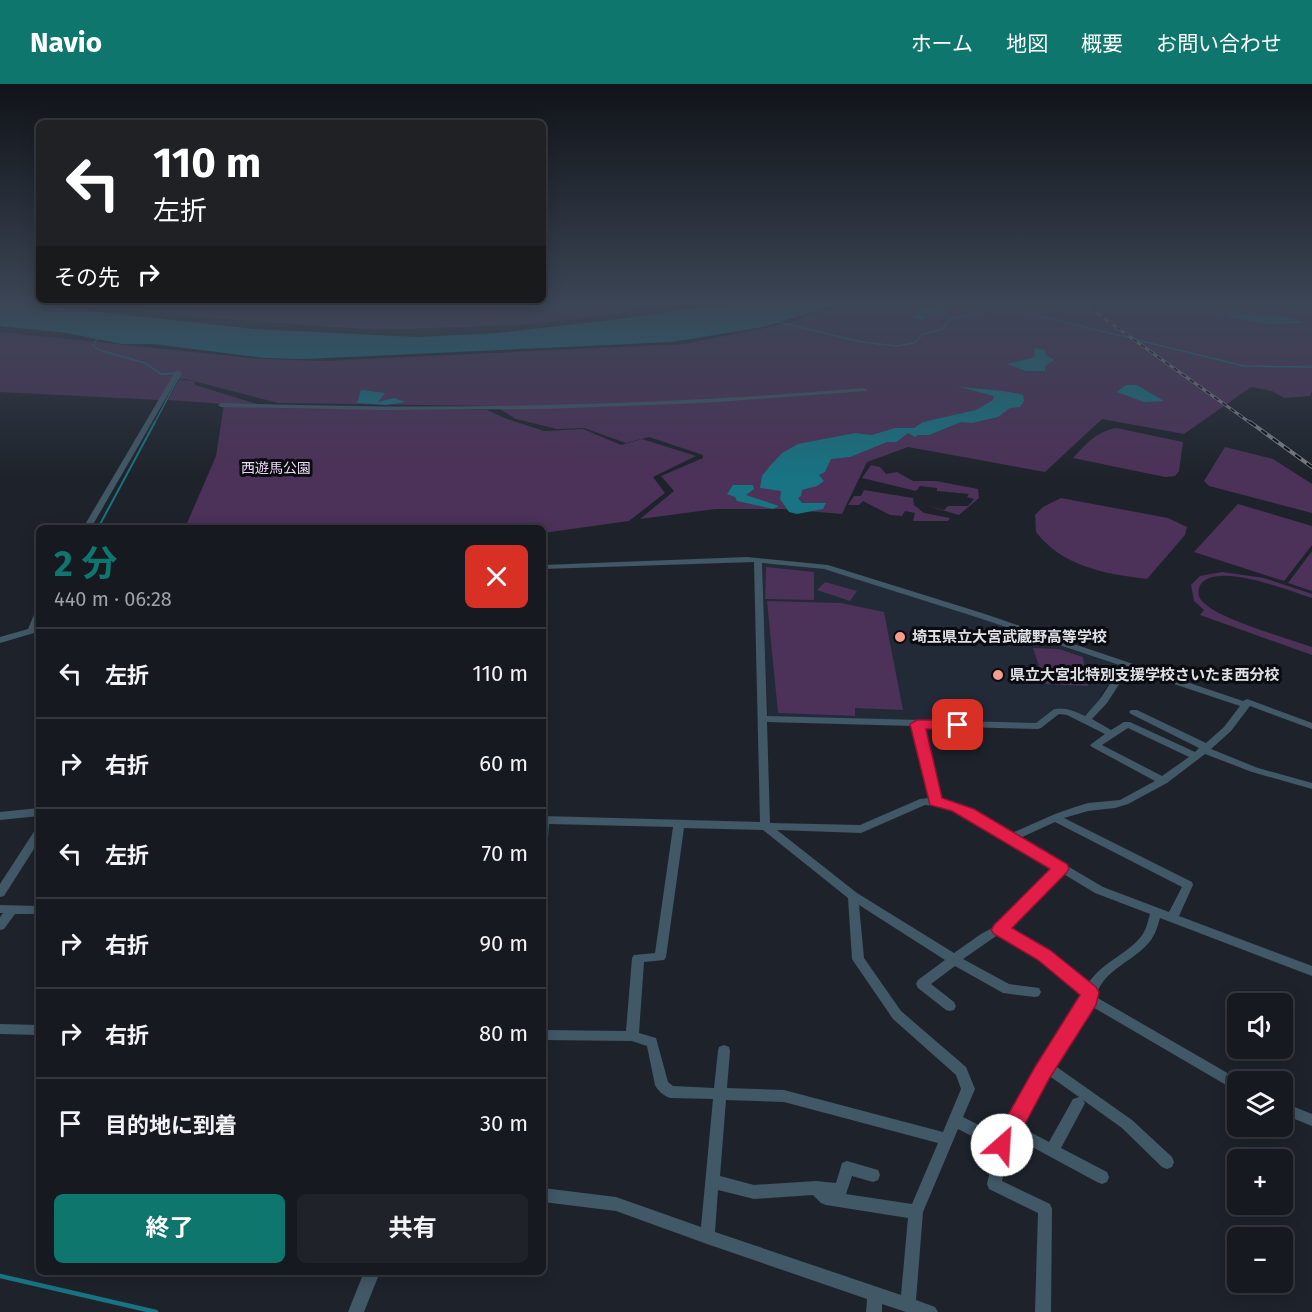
<!DOCTYPE html>
<html lang="ja">
<meta charset="utf-8">
<style>
body{margin:0;font-family:"Fira Sans","Noto Sans JP",sans-serif;background:#1f2329;color:#f1f3f6;height:100vh;display:flex;flex-direction:column;font-size:22px;white-space:nowrap}
*{box-sizing:border-box;margin:0}
p{font-size:20px;color:#9ea1a5}
.icon{flex:none;width:33px;height:33px;fill:none;stroke:currentColor;stroke-width:2;stroke-linecap:round;stroke-linejoin:round}
.map{position:relative;flex:1;overflow:hidden}
.drawer{position:absolute;left:36px;top:441px;width:510px;height:750px;display:flex;flex-direction:column;background:#161a20;border-radius:9px;box-shadow:0 3px 15px #0003,0 0 0 2px #35383e}
.drawer>*{flex:none}
.top-card{position:absolute;left:36px;top:36px;width:510px;height:183px;border-radius:9px;box-shadow:0 3px 15px #0003,0 0 0 2px #35383e;background:#202124;color:#fff;overflow:hidden}
.buttons{position:absolute;left:1227px;top:909px;display:grid;gap:12px}
.buttons a{display:grid;place-items:center;width:66px;height:66px;border-radius:9px;background:#161a20;box-shadow:0 3px 15px #0003,0 0 0 2px #35383e;font-size:30px}
.pin{position:absolute;display:grid;place-items:center;width:51px;height:51px;color:#fff;margin:-26px;border-radius:12px;box-shadow:0 3px 9px #0006}
.me{position:absolute;width:66px;margin:-33px;rotate:26deg;stroke-linejoin:round;filter:drop-shadow(0 0 4px #0008)}
.turn{display:flex;align-items:center;gap:21px;height:126px;padding:0 18px;font-size:27px}
.turn .icon{width:78px;height:78px;stroke-width:2.5}
.turn b{display:block;font-size:42px;line-height:51px}
.then{display:flex;align-items:center;height:57px;padding:0 18px;background:#0003;gap:12px;font-size:22px}
.round{display:grid;place-items:center;flex:none;width:63px;height:63px;border-radius:9px;background:#1f2329}
.head{display:flex;align-items:center;justify-content:space-between;height:102px;padding:0 18px}
h1{font-size:36px;font-weight:700;line-height:45px;color:#0f766e}
.primary-button{display:flex;gap:12px;margin-top:auto;padding:12px 18px}
.primary-button a{flex:1;height:69px;border-radius:9px;background:#0f766e;color:#fff;font-size:24px;font-weight:700;line-height:69px;text-align:center}
.primary-button a+a{background:#1f2329;color:#f1f3f6}
ul{padding:0;list-style:none}
li{display:flex;align-items:center;gap:18px;height:90px;padding:0 18px;border-top:2px solid #35383e}
li div{flex:1}
li b{display:block;font-size:22px}
li em{font-style:normal}
header{display:flex;align-items:center;gap:36px;box-sizing:border-box;height:84px;padding:0 30px;background:#0f766e;color:#fff}
header strong{font-size:28px}
nav{display:flex;gap:33px;margin-inline-start:auto;font-size:21px}
.map>svg:first-child{display:block}
.built{fill:#222937}
.green{fill:#4c3158}
.water{fill:#187382}
.lines{fill:none;stroke-linecap:round;stroke-linejoin:round}
.stream-far2{stroke:#187382;stroke-width:1.5}
.stream-far1{stroke:#187382;stroke-width:2}
.stream{stroke:#187382;stroke-width:4.5}
.street{fill:#415867;fill-rule:evenodd}
.rail-far1-casing{stroke:#797d84;stroke-width:3}
.rail-casing{stroke:#797d84;stroke-width:4}
.rail-far1{stroke:#0a0c10;stroke-width:1.5;stroke-dasharray:5;stroke-linecap:butt}
.rail{stroke:#0a0c10;stroke-width:2;stroke-dasharray:7;stroke-linecap:butt}
.route{fill:#e11d48;stroke:#92132f;stroke-width:1.5}
.poi-dot{fill:#f59d8d;stroke:#0a0c10;stroke-width:2}
.labels{text-anchor:middle;stroke-width:6;stroke-linejoin:round;paint-order:stroke}
.far-park-label{font-size:14px;fill:#ebd7f5;stroke:#0a0c10}
.poi-label{font-size:15px;font-weight:bold;fill:#dde0e6;stroke:#0a0c10;text-anchor:start}
</style>
<header>
<strong>Navio</strong>
<nav><a>ホーム</a><a>地図</a><a>概要</a><a>お問い合わせ</a></nav>
</header>
<div class="map">
<svg width="1312" height="1228" viewBox="0 0 1312 1228">
<rect width="100%" height="100%" fill="#1e232b"/>
<!-- built -->
<polygon class="built" points="770,479 829,486 949,523 1123,583 1100,611 1102,616 1084,632 1067,625 1054,624 1036,641 771,633 768,632 761,480"/>
<!-- green -->
<g class="green">
<polygon points="83,220 690,220 535,240 376,246 199,233"/>
<polygon points="843,220 1312,220 1312,307 1310,312 1284,314 1272,307 1251,303 1184,350 1102,335 1045,388 908,363 867,378 842,430 782,425 715,425 640,435 674,407 661,392 703,374 703,371 649,353 626,359 584,344 557,345 516,335 495,322 278,319 186,295 172,296 160,316 0,308 0,248 262,275 324,277 685,260 784,240"/>
<polygon points="179,296 194,297 195,301 270,324 487,326 507,335 544,347 583,345 621,361 642,355 696,372 653,393 665,409 629,437 543,449 543,444 185,444 216,372 224,320 168,316"/>
<path d="M1116,344L1183,358L1179,387L1175,392L1165,393L1073,374C1087,359 1096,348 1116,344Z"/>
<polygon points="1225,363 1273,375 1312,400 1312,429 1209,402 1204,397"/>
<polygon points="871,381 880,383 886,390 897,388 913,397 936,397 978,405 979,414 959,431 925,421 944,426 948,422 968,422 974,415 967,413 969,410 937,407 937,404 920,402 916,407 862,394"/>
<polygon points="864,406 913,414 914,421 924,429 950,434 948,437 913,437 915,429 905,427 902,432 890,431 863,417 859,421 848,421 854,412 861,412"/>
<path d="M1061,414L1168,434L1187,443L1185,451L1147,495C1106,490 1063,483 1036,448L1035,431L1043,423Z"/>
<polygon points="1238,420 1312,442 1312,461 1284,497 1194,468"/>
<polygon points="1312,467 1312,507 1288,499"/>
<polygon points="766,483 814,488 814,516 765,515"/>
<path d="M1222,488L1264,494L1312,510V514C1293,508 1209,474 1199,504C1198,508 1198,513 1202,517C1217,535 1287,554 1312,563V571L1200,531L1204,526L1194,517L1191,501L1200,492Z"/>
<polygon points="825,498 857,507 850,517 817,506"/>
<polygon points="767,517 841,519 884,528 903,626 855,624 855,632 778,629"/>
<polygon points="1033,564 1059,565 1083,573 1088,602 1045,600"/>
</g>
<!-- water -->
<g class="water">
<polygon points="0,220 26,220 254,245 418,253 496,249 612,236 728,220 837,220 763,243 672,258 305,275 264,274 154,260 122,260 67,249 0,242"/>
<polygon points="936,220 952,220 955,223 921,236 912,234 917,226"/>
<path d="M1228,228C1241,228 1295,232 1302,239L1270,240L1218,231Z"/>
<polygon points="1034,264 1045,266 1046,271 1054,276 1045,282 1045,287 1026,287 1007,280 1035,273"/>
<polygon points="1126,301 1137,301 1164,317 1144,318 1117,308"/>
<path d="M956,302C979,306 1000,305 1023,311L1024,317L1020,323L1010,324L998,333L972,339L961,338L929,351H918L915,353L908,349L896,358H887L850,373L831,375L825,388L819,391L824,397L817,402L802,406L801,412L798,414L802,419H826L823,425L797,430L789,428L780,415L781,407L760,404L762,392L770,382L782,369L798,360L855,349L872,351L895,344H914L923,338L976,326L993,316L994,312Z"/>
<polygon points="361,306 385,309 378,318 394,314 406,318 386,321 357,319"/>
<polygon points="733,401 753,401 754,405 746,411 779,422 773,425 737,417 735,413 727,410"/>
</g>
<g class="lines">
<!-- stream-far2 -->
<g class="stream-far2">
<polyline points="778,238 862,258 896,262 914,259 922,251 942,245 951,235 990,226 1011,225 1244,282 1312,283"/>
<polyline points="98,254 93,261 99,266 145,279 161,290 181,289 154,340"/>
</g>
<!-- stream-far1 -->
<polyline class="stream-far1" points="98,444 155,338"/>
<!-- stream -->
<polyline class="stream" points="0,1192 156,1228"/>
<!-- street -->
<g class="street">
<polygon points="178,286 181,288 91,444 83,444 175,288"/>
<path d="M864,304L867,306L866,307L704,319L543,325L382,326L221,323L218,321L221,319C328,322 435,324 543,321C650,319 757,313 864,304Z"/>
<path d="M747,473L828,481L982,529L1243,617L1247,615L1250,616L1312,639V645L1250,622L1231,647L1211,665L1258,684L1312,699V705L1252,688L1205,670L1167,699L1128,720L1115,724L1088,727L1064,734L1192,798L1193,801L1179,832L1312,882V892L1160,834C1158,841 1156,849 1151,856C1136,877 1102,885 1096,913L1243,998H1238V1007L1233,1005L1091,922L1054,981L1132,1036L1172,1073L1174,1078L1172,1083L1167,1085L1162,1083L1122,1044L1083,1016L1085,1019L1083,1023L1061,1064L1107,1088L1109,1093L1107,1098L1102,1100L1097,1098L1012,1052L1002,1097L1050,1120L1052,1125L1051,1228H1035L1038,1129L989,1105L987,1100L995,1064L958,1045L923,1128L916,1216L935,1223L938,1228H906L882,1220V1228H866L867,1215L707,1160L616,1127L543,1118V1104L616,1113L701,1143L713,1015L670,1014C664,1012 658,1007 655,1001L647,962L632,957L543,956V946L626,947L632,874L634,871L655,869L673,743L549,740L548,755L547,758L543,759V732L760,738L754,478L543,485V481ZM762,479L824,485L976,533L1122,582L1100,615L1085,632C1074,627 1065,623 1054,625L1036,639L767,632ZM1129,585L1240,622L1224,643L1206,659L1137,626H1131L1129,628L1131,630L1199,664L1195,668L1130,638H1124L1111,646L1092,635L1107,619ZM1059,630L1067,631L1105,650L1090,661L1092,663L1155,697L1120,716L1088,719L1075,723L1055,730L1012,749C990,736 966,719 940,716L922,642L1038,645L1041,644ZM767,638L913,642L930,714L920,715L860,741L770,739ZM1128,644L1189,673L1162,692L1102,661ZM925,721L945,723L965,732L1054,784L996,842L981,850L954,869L857,809L777,746L861,749ZM1055,738L1182,803L1169,828L1103,803L1020,754ZM684,744L763,746L848,814L852,875L854,878L893,935L956,991L961,1005L943,1048L784,1006L727,1004L730,967L729,963L724,961L719,963L718,967L714,1004L673,1002L668,998L656,954L639,949L644,878L664,876L666,873ZM1062,789L1095,809L1150,830C1148,836 1147,843 1144,848C1133,868 1102,877 1088,900L1048,868L1008,844ZM859,821L945,876L918,896L916,900L918,904L946,926L950,927L954,926L956,922L954,918L931,900L955,882L1003,909L1035,913L1039,912L1041,908L1039,904L1009,900L963,875L999,850L1040,874L1084,910L1083,914L1041,978L998,1051L963,1033L975,1005L966,983L901,927L864,874ZM1048,991L1079,1013L1073,1015L1049,1058L1019,1042ZM726,1016L784,1018L938,1059L912,1120L846,1110L852,1092L873,1098L878,1096L880,1091L878,1086L847,1077L842,1079L836,1099L816,1097L754,1101L720,1092ZM718,1106L754,1115L813,1111L821,1119L826,1121L908,1134L901,1211L715,1148Z"/>
<polygon points="36,526 39,526 39,538 34,549 0,559 0,553 28,545"/>
<polygon points="39,724 39,732 0,736 0,728"/>
<polygon points="39,745 39,757 4,812 0,813 0,800 35,746"/>
<polygon points="0,821 39,822 39,830 15,830 4,845 0,846 0,833 3,829 0,829"/>
<polygon points="0,940 39,941 39,951 0,950"/>
<polygon points="1282,1018 1312,1030 1312,1042 1282,1030"/>
<polygon points="364,1188 380,1188 364,1228 348,1228"/>
</g>
<!-- rail-far1 casing -->
<g class="rail-far1-casing">
<polyline id="rail-far1" points="1084,220 1252,340"/>
</g>
<!-- rail casing -->
<g class="rail-casing">
<polyline id="rail" points="1250,338 1312,383"/>
</g>
<!-- rail-far1 -->
<use href="#rail-far1" class="rail-far1"/>
<!-- rail -->
<use href="#rail" class="rail"/>
</g>
<!-- sky -->
<linearGradient id="sky" x2="0" y2="1"><stop stop-color="#101318"/><stop offset="0.56" stop-color="#3b4555"/><stop offset="1" stop-color="#3b4555" stop-opacity="0"/></linearGradient>
<rect width="1312" height="392" fill="url(#sky)"/>
<!-- route -->
<polygon class="route" points="917,636 958,636 965,641 958,645 926,645 942,714 974,725 1067,780 1069,784 1067,788 1012,844 1050,866 1096,903 1099,908 1096,921 1049,995 1010,1068 1002,1071 995,1068 992,1061 995,1054 1035,983 1080,911 1038,876 994,850 991,846 994,841 1050,785 952,727 930,721 910,640"/>
<!-- markers -->
<g class="poi-dot">
<circle cx="900" cy="553" r="6"/>
<circle cx="998" cy="591" r="6"/>
</g>
<g class="labels">
<!-- far-park labels -->
<g class="far-park-label">
<text x="276" y="389">西遊馬公園</text>
</g>
<!-- poi labels -->
<g class="poi-label">
<text x="912" y="558">埼玉県立大宮武蔵野高等学校</text>
<text x="1010" y="596">県立大宮北特別支援学校さいたま西分校</text>
</g>
</g>
</svg>
<div class="buttons">
<a><svg class="icon" aria-label="sound" viewBox="0 0 24 24"><path d="M4 9h4l5-4v14l-5-4H4zM17 9q2 3 0 6"/></svg></a>
<a><svg class="icon" aria-label="layers" viewBox="0 0 24 24"><path d="M12 4l9 5-9 5-9-5zM3 14l9 5 9-5"/></svg></a>
<a>+</a>
<a>−</a>
</div>
<div class="pin" style="left:958px;top:641px;background:#d93025"><svg class="icon" aria-label="arrive" viewBox="0 0 24 24"><path d="M6 21V4h12l-3 4 3 4H6"/></svg></div>
<svg class="me" style="left:1002px;top:1061px" viewBox="-20 -20 40 40"><circle r="19" fill="#fff"/><path d="M0-13L10 11 0 6-10 11z" fill="#e11d48"/></svg>
<div class="top-card">
<div class="turn"><svg class="icon" aria-label="left" viewBox="0 0 24 24"><path d="M17 20v-9H6M10 6l-5 5 5 5"/></svg><div><b>110 m</b>左折</div></div>
<div class="then">その先<svg class="icon" aria-label="right" viewBox="0 0 24 24"><path d="M7 20v-9h11M14 6l5 5-5 5"/></svg></div>
</div>
<section class="drawer">
<div class="head"><div><h1>2 分</h1><p>440 m · 06:28</p></div><a class="round" style="background:#d93025;color:#fff"><svg class="icon" aria-label="close" viewBox="0 0 24 24"><path d="M6 6l12 12M18 6L6 18"/></svg></a></div>
<ul>
<li><svg class="icon" aria-label="left" viewBox="0 0 24 24"><path d="M17 20v-9H6M10 6l-5 5 5 5"/></svg><div><b>左折</b></div><em>110 m</em></li>
<li><svg class="icon" aria-label="right" viewBox="0 0 24 24"><path d="M7 20v-9h11M14 6l5 5-5 5"/></svg><div><b>右折</b></div><em>60 m</em></li>
<li><svg class="icon" aria-label="left" viewBox="0 0 24 24"><path d="M17 20v-9H6M10 6l-5 5 5 5"/></svg><div><b>左折</b></div><em>70 m</em></li>
<li><svg class="icon" aria-label="right" viewBox="0 0 24 24"><path d="M7 20v-9h11M14 6l5 5-5 5"/></svg><div><b>右折</b></div><em>90 m</em></li>
<li><svg class="icon" aria-label="right" viewBox="0 0 24 24"><path d="M7 20v-9h11M14 6l5 5-5 5"/></svg><div><b>右折</b></div><em>80 m</em></li>
<li><svg class="icon" aria-label="arrive" viewBox="0 0 24 24"><path d="M6 21V4h12l-3 4 3 4H6"/></svg><div><b>目的地に到着</b></div><em>30 m</em></li>
</ul>
<div class="primary-button"><a>終了</a><a>共有</a></div>
</section>
</div>
